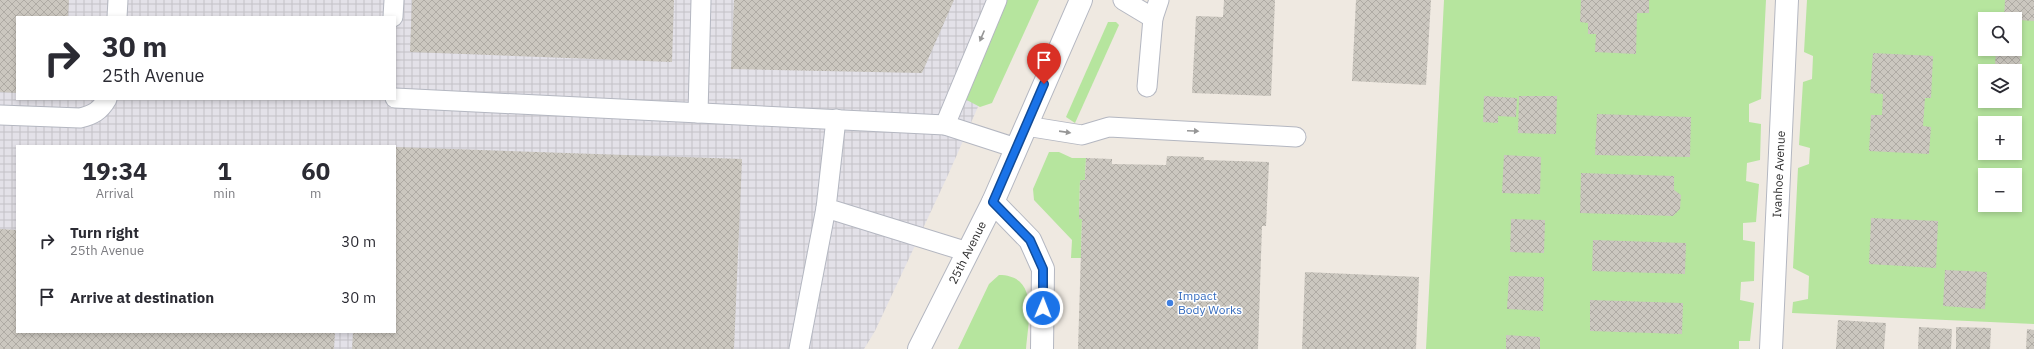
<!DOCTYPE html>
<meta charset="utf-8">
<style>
body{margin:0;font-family:"IBM Plex Sans",sans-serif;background:#f7f7f7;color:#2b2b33;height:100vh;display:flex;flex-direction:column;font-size:15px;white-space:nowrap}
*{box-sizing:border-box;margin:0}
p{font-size:13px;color:#7c7c81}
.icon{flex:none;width:22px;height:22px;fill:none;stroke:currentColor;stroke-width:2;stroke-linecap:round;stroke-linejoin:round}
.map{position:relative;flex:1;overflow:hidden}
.side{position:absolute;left:16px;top:145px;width:380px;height:188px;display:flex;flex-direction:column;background:#fff;border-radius:0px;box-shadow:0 2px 6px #0003}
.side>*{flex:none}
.banner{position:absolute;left:16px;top:16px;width:380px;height:84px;border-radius:0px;box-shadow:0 2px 6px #0003;background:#fff;color:#2b2b33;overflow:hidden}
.controls{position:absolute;left:1978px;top:12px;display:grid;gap:8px}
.controls a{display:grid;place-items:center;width:44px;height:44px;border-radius:0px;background:#fff;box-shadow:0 2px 6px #0003;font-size:20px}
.pin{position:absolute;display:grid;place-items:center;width:34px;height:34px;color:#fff;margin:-41px -17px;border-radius:50% 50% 50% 0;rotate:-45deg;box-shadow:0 0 4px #0007}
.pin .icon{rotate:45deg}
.me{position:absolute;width:44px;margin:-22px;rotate:1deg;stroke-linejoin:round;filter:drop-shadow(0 0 3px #0008)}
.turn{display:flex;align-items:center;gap:14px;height:84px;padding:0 20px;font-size:18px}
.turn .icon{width:52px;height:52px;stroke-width:2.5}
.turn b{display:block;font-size:28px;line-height:34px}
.eta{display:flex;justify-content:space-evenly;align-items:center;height:68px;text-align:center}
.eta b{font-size:24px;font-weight:700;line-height:28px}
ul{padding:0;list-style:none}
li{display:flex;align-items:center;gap:12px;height:56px;padding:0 20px}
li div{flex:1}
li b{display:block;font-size:15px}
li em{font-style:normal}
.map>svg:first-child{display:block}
.industrial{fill:url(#industrial-grid);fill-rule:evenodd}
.grass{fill:#b6e59e;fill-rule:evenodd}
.building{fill:url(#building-cross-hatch)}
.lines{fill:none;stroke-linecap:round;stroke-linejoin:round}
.service-casing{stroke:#b4b7c1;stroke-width:21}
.minor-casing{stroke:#b4b7c1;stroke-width:24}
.tertiary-casing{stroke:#b4b7c1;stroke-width:24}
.service{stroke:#fff;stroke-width:19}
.minor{stroke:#fff;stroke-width:22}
.tertiary{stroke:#fff;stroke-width:22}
.oneway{fill:#969696}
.route-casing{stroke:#114b97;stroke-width:10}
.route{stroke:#1a73e8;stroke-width:7}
.shop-dot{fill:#3f7fe0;stroke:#fff;stroke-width:1.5}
.labels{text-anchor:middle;stroke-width:3;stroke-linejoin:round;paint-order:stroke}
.street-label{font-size:12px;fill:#2e2e2e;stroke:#fff}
.shop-label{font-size:12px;fill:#366cbe;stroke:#fff;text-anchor:start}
</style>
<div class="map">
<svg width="2034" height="349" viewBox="0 0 2034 349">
<defs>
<pattern id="industrial-grid" width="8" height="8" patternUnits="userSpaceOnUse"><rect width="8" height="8" fill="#e3e1e8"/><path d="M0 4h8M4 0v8" fill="none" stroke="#c3c1c7"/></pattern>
<pattern id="building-cross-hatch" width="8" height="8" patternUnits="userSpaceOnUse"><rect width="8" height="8" fill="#cbc7bf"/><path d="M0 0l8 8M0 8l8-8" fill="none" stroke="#afaba4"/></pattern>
</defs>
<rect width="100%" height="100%" fill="#efe9e1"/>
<!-- industrial -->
<path class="industrial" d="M0,0H1025L948,175L875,331L864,349H0ZM17,17H395V99H17ZM17,146H395V332H17Z"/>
<!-- grass -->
<g class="grass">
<polygon points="1005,0 1039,0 992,103 980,107 963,98"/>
<polygon points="1444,0 1766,0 1761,99 1749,104 1749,122 1761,124 1760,160 1747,163 1746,181 1759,184 1756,222 1743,223 1743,240 1755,242 1754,281 1741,282 1740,300 1754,303 1750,341 1739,341 1739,349 1426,349"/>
<path d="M1807,0H2034V324L1792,313L1793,302L1808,299L1809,276L1793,268L1798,168L1809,164L1810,148L1799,145L1803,82L1812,79L1813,56L1804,52ZM1985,19H2015V49H1985ZM1985,71H2015V101H1985ZM1985,123H2015V153H1985ZM1985,175H2015V205H1985Z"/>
<polygon points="1108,22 1116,22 1119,25 1075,123 1066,117"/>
<polygon points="1049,152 1059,152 1072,158 1086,158 1085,180 1080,180 1079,219 1082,219 1081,258 1071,258 1072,240 1034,200 1033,189"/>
<path d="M999,275C1040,275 1028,322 1026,349H958L989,284Z"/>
</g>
<!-- building -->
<g class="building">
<polygon points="0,0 69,0 68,17 17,17 17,93 0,92"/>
<polygon points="412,0 674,0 672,62 410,52"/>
<polygon points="734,0 954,0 922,73 731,69"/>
<polygon points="1224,0 1275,0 1271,96 1192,93 1196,16 1223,17"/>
<polygon points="1356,0 1431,0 1426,85 1352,81"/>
<polygon points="1581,0 1649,0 1649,13 1637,13 1636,54 1595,52 1596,34 1588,34 1588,23 1580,22"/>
<polygon points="2005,0 2034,0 2034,21 2004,19"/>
<polygon points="2015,39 2021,39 2020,67 1995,66 1996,49 2015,49"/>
<polygon points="1873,53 1933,56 1931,98 1925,98 1923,126 1931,127 1929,154 1869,151 1871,115 1882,115 1883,94 1870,93"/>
<polygon points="1484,96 1517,98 1516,117 1498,116 1498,123 1483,122"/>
<polygon points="1519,96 1557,96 1556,134 1518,133"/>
<polygon points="1597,114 1691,117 1690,157 1595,155"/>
<polygon points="395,147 742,159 734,349 352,349 353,332 395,332"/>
<polygon points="1504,155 1541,157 1540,194 1502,193"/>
<polygon points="1167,156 1204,157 1204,160 1269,162 1266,226 1262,226 1258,349 1078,349 1082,219 1079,219 1080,180 1085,180 1086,158 1112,159 1112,164 1166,165"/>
<polygon points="1581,173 1674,176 1674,190 1681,195 1680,209 1673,216 1580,213"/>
<polygon points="1871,218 1938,221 1936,268 1869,264"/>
<polygon points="1511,219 1545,220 1544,253 1510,252"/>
<polygon points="0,229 17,230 17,332 335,332 334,349 0,349"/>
<polygon points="1593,240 1686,243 1685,274 1592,271"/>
<polygon points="1945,270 1987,272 1985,309 1943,306"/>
<polygon points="1305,272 1419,277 1416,349 1302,349"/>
<polygon points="1509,276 1544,277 1543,311 1507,309"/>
<polygon points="1590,300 1683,303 1682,334 1590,331"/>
<polygon points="1838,320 1886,323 1884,349 1836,349"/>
<polygon points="1919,327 1952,329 1951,349 1918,349"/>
<polygon points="1956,327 1991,328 1990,349 1956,349"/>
<polygon points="2027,329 2034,330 2034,349 2026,349"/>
<polygon points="1506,335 1540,337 1540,349 1506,349"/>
</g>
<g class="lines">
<!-- service casing -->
<g class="service-casing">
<g id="service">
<polyline points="1123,0 1153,18 1159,0"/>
<polyline points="117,17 118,0"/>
<polyline points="393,17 394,0"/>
<polyline points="1147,87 1153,18"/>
<polyline points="395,98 945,125 1016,148"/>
<polyline points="698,113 701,0"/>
<path d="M0,115L80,118C93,115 100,111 107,99"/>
<polyline points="836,119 826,208 968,252"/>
<polyline points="945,125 997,0"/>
<polyline points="1026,126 1082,135 1109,127 1296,137"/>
<polyline points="799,349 826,208"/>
</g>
</g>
<!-- minor casing -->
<g class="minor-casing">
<g id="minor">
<polyline points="993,202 1030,240 1043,269 1042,349"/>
<path id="s1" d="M1771,349L1787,0"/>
</g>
</g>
<!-- tertiary casing -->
<g class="tertiary-casing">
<g id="tertiary">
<path id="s2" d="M919,349L993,202L1081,0"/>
</g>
</g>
<!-- service -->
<use href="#service" class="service"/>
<!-- minor -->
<use href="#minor" class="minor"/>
<!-- tertiary -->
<use href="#tertiary" class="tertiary"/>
</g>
<!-- one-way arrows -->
<defs><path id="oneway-solid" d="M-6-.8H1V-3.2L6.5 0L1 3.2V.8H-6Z"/></defs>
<g class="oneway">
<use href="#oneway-solid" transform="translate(982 36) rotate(113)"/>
<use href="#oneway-solid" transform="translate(1193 131) rotate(3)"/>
<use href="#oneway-solid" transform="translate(1065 132) rotate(8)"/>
</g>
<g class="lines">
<!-- route casing -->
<g class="route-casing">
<polyline id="route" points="1043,308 1043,269 1030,240 993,202 1044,84"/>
</g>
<!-- route -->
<use href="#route" class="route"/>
</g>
<!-- markers -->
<circle class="shop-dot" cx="1170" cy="303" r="4"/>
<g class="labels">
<!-- street labels -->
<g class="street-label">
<text dy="4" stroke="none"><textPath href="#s1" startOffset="175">Ivanhoe Avenue</textPath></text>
<text dy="4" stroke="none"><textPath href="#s2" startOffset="108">25th Avenue</textPath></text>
</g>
<!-- shop labels -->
<g class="shop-label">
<text x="1178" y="300">Impact<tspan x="1178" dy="14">Body Works</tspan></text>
</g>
</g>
</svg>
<div class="controls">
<a><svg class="icon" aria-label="search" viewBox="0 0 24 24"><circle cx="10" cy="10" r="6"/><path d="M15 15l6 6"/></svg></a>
<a><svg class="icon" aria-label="layers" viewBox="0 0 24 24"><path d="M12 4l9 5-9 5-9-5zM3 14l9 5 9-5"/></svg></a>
<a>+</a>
<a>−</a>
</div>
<div class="pin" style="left:1044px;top:84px;background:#d93025"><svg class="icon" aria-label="arrive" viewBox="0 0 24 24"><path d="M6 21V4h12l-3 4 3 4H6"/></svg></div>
<svg class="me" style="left:1043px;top:308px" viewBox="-20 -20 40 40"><circle r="17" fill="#1a73e8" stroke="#fff" stroke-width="3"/><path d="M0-11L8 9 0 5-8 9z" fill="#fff"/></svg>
<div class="banner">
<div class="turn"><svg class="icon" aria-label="right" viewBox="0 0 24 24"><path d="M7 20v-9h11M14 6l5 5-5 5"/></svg><div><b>30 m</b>25th Avenue</div></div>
</div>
<section class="side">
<div class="eta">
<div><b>19:34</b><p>Arrival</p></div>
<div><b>1</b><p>min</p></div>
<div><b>60</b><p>m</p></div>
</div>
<ul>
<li><svg class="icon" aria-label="right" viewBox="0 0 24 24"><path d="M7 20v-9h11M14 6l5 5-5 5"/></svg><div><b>Turn right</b><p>25th Avenue</p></div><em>30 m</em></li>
<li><svg class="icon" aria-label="arrive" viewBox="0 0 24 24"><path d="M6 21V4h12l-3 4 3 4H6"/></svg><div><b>Arrive at destination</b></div><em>30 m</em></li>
</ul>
</section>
</div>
